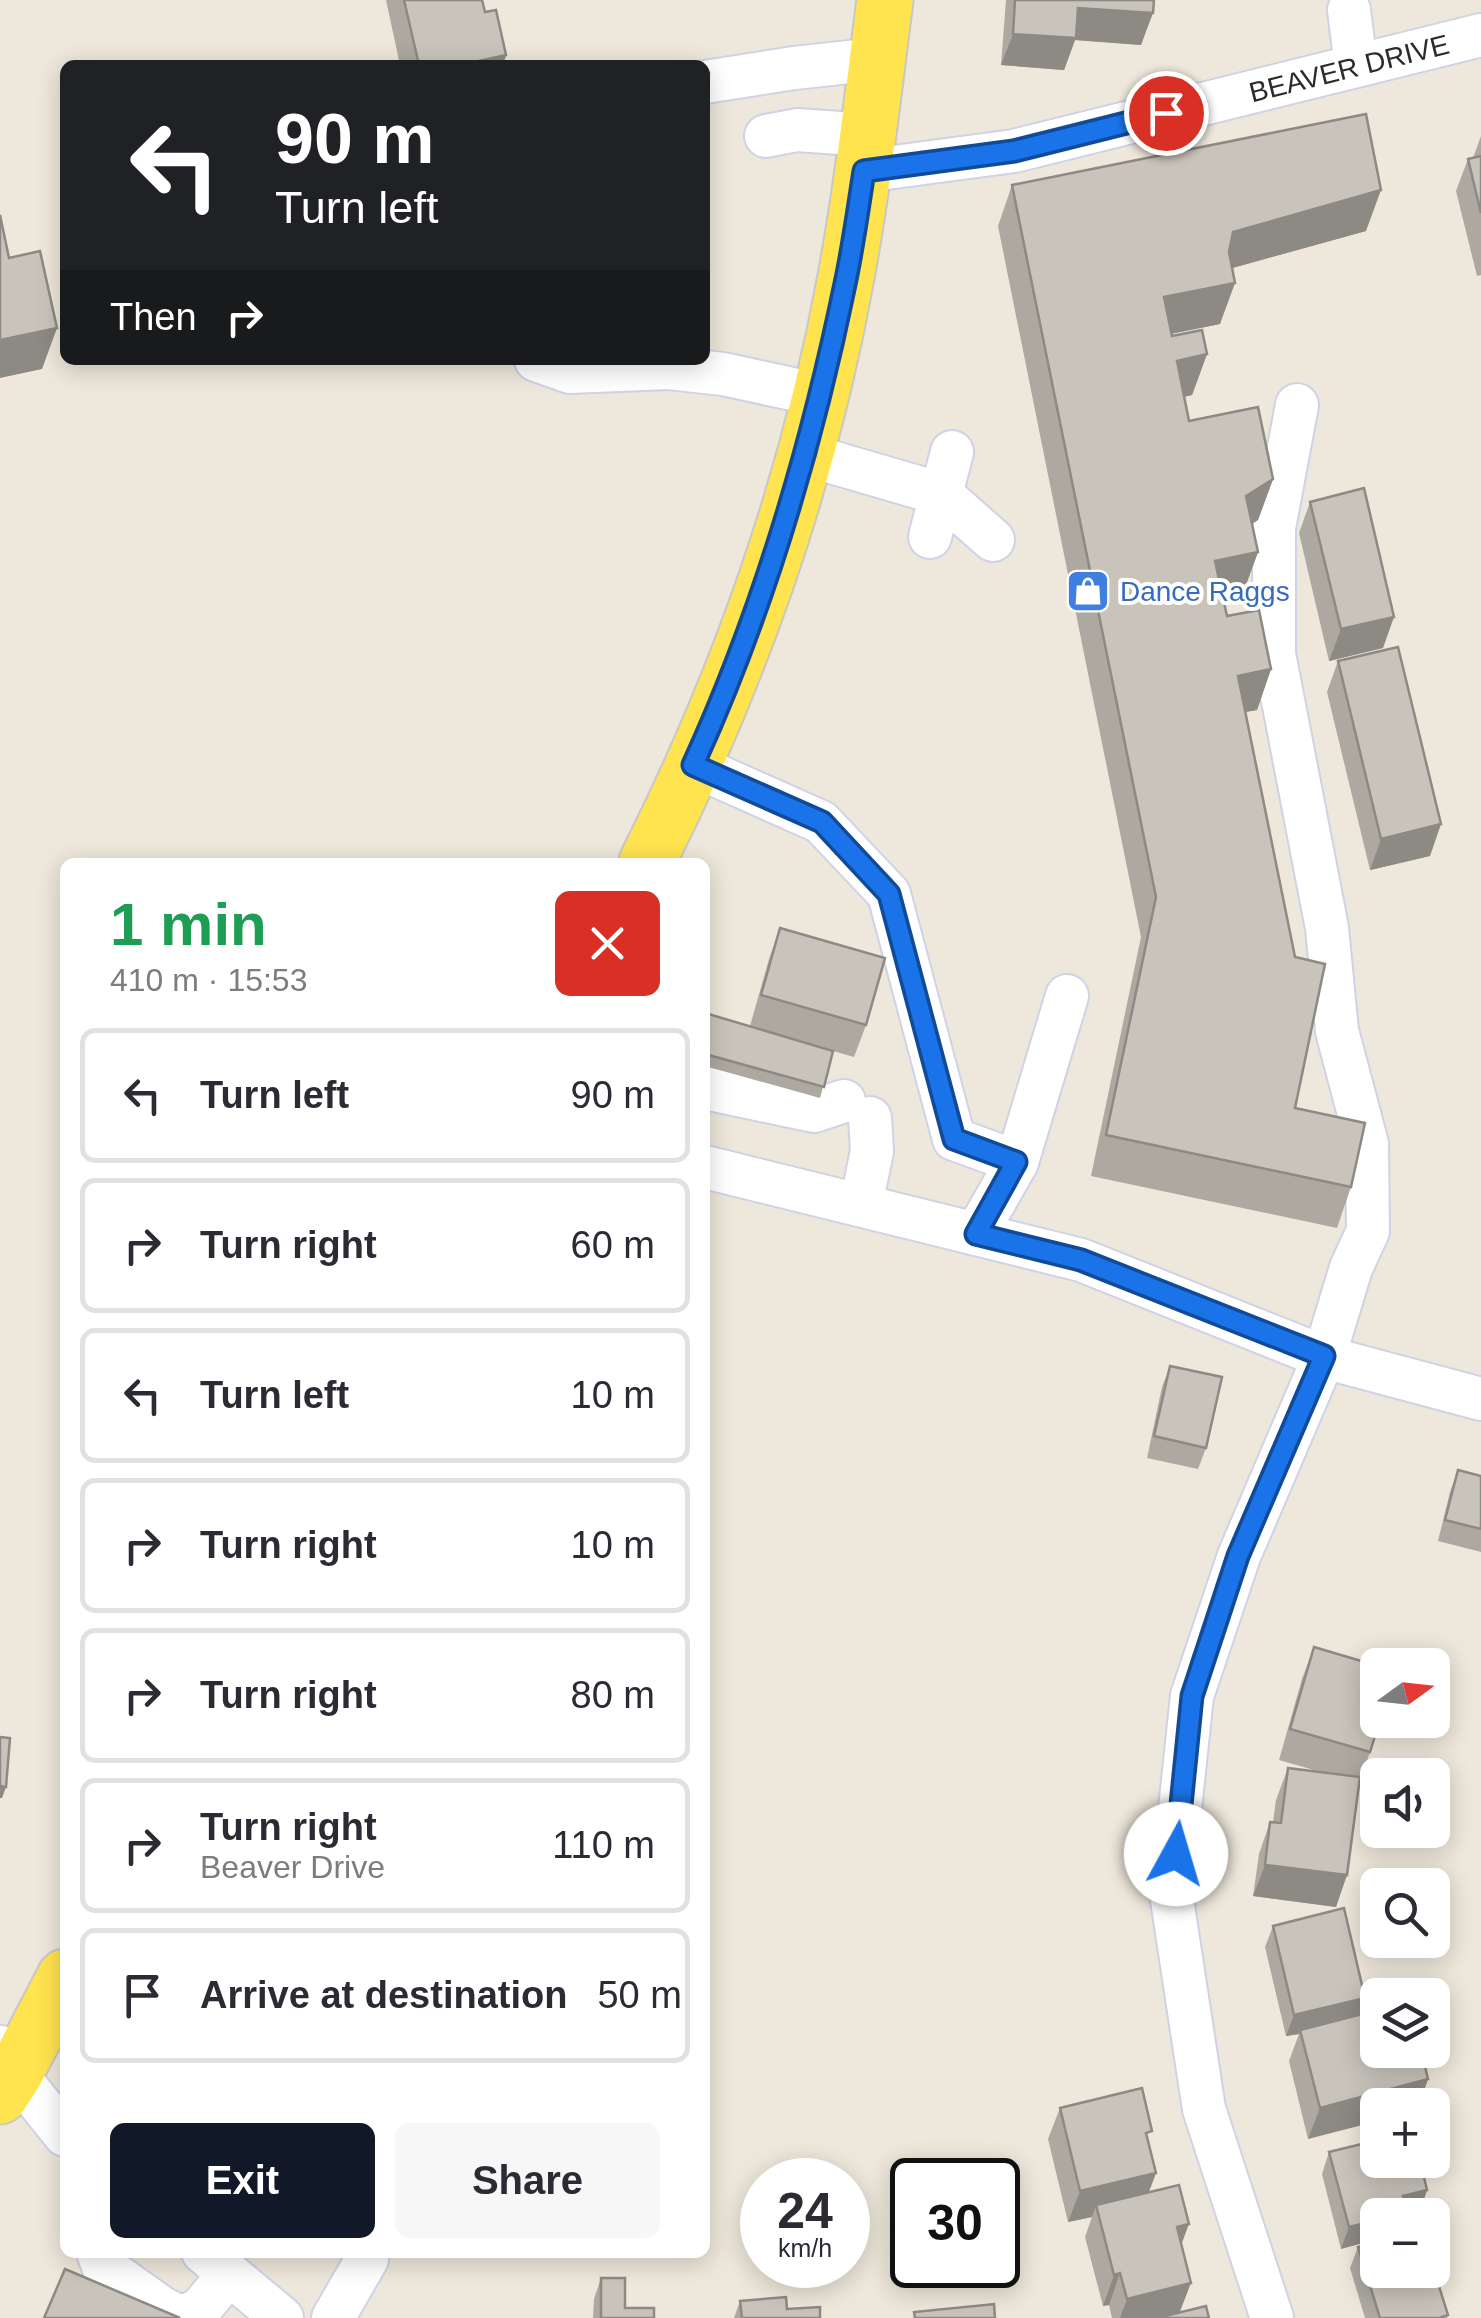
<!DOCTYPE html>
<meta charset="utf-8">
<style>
body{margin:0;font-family:Arial,sans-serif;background:#f7f7f7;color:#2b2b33;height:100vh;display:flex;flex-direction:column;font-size:38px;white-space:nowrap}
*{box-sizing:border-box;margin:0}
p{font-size:32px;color:#7c7c81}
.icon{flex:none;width:55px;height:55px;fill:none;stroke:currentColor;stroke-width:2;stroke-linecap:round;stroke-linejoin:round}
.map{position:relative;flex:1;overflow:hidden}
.sheet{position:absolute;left:60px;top:858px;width:650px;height:1400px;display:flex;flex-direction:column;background:#fff;border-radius:15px;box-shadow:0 5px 25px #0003}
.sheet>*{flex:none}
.guide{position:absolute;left:60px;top:60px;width:650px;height:305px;border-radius:15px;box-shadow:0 5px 25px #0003;background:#202124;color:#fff;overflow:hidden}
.needle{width:65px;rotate:75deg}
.buttons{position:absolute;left:1360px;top:1648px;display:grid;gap:20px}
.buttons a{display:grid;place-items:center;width:90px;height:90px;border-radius:15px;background:#fff;box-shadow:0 5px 25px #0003;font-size:50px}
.speed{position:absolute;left:740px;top:2158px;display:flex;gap:20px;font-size:50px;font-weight:700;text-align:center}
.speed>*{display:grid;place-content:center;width:130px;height:130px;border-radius:50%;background:#fff;box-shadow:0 5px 25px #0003;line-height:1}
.speed small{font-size:25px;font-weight:400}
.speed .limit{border:5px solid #111;border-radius:15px;background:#fff;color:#111}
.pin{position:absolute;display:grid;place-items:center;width:85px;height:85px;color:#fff;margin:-42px;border:5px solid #fff;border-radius:50%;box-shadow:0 2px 10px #0007}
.me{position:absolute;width:110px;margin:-55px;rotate:6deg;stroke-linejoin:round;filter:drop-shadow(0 0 8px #0008)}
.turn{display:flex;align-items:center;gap:35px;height:210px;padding:0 50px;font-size:45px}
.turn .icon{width:130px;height:130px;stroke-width:2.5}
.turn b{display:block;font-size:70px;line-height:85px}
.then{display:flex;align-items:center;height:95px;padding:0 50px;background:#0003;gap:20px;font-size:38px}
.round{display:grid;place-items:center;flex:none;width:105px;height:105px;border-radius:15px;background:#f7f7f7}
.headline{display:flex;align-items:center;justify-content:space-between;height:170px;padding:0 50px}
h1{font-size:60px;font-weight:800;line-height:75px;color:#1e9e55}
.action{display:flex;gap:20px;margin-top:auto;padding:20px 50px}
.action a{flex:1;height:115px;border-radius:15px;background:#111827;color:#fff;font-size:40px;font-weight:800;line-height:115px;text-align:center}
.action a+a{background:#f7f7f7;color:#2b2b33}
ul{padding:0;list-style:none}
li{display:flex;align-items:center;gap:30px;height:135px;margin:0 20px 15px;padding:0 30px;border:5px solid #e1e1e2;border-radius:15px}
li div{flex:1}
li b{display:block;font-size:38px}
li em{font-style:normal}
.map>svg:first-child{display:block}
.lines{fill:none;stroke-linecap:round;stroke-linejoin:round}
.minor-casing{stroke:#d0d2e5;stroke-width:46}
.major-casing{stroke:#c8c8c8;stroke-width:59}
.minor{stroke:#fff;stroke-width:42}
.major{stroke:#ffe34f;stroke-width:55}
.wall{fill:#ada9a1}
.shaded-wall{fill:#8d8983}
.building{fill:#c9c4bb;stroke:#8d8983;stroke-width:2.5}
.route-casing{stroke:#114b97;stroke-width:25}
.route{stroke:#1a73e8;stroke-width:18}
.labels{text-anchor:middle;stroke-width:8;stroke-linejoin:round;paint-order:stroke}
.street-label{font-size:28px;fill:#2b2b2b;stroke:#fff}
.shop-label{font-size:28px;fill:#366cbe;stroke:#fff;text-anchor:start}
</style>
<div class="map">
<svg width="1481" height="2318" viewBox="0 0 1481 2318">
<rect width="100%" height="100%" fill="#eee7db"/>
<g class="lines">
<!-- minor casing -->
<g class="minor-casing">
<g id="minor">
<polyline points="1349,10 1356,66"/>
<polyline points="705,82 794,68 877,59"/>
<polyline points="766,136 797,130 869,135"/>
<polyline points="864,171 1014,151 1481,35"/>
<polyline points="536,360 570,372 668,368 723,374 820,395"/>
<polyline points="804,454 941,494 993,540"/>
<polyline points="930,537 952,452"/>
<polyline points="693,765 821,822 889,894 954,1139 1017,1162"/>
<polyline points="705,1088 814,1111 844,1101"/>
<polyline points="705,1167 1081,1260 1324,1357 1481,1399"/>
<polyline points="861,1205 872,1151 870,1118"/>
<polyline points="976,1234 1017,1162 1067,996"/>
<polyline points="1,2047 15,2073 65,2135"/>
<polyline points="98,2252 103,2266 162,2308 176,2315 190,2315 202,2307 229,2274"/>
<polyline points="203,2252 282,2318"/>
<polyline points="333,2318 367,2259"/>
<polyline points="1272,2318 1204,2109 1171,1893 1192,1696 1239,1556 1324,1357 1351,1268 1368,1231 1367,1144 1337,1031 1327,928 1274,654 1274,528 1297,405"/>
</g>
</g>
<!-- major casing -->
<g class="major-casing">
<g id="major">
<path d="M647,862C739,679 809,480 846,277C863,185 873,93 885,0"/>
<polyline points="0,2096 15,2073 65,1977"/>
</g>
</g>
<!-- minor -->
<use href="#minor" class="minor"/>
<!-- major -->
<use href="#major" class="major"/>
</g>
<!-- wall -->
<g class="wall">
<polygon points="386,0 482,0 485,12 506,55 503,65 400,65"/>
<polygon points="1006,0 1154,0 1141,45 1075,40 1064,70 1001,65"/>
<polygon points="1481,136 1481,275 1477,276 1456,191 1468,159 1473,158"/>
<polygon points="1012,185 1366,231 1232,268 1220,324 1171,334 1172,336 1207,354 1192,395 1184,397 1189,421 1273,479 1258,520 1252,524 1258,552 1243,593 1223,597 1227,616 1271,669 1257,710 1245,712 1295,1108 1351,1187 1337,1228 1091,1176 1141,937 998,226"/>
<polygon points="1310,502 1383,648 1329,661 1299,533"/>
<polygon points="1338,661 1430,856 1370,870 1327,692"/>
<polygon points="780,928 866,1025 854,1057 833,1051 820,1098 705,1066 705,1013 750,1026 769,959"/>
<polygon points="1170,1366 1206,1448 1198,1469 1147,1458 1162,1387"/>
<polygon points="65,1463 65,1484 62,1471"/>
<polygon points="1458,1470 1481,1476 1481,1552 1438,1541 1450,1492"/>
<polygon points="1314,1647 1370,1752 1359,1784 1336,1907 1253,1896 1259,1854 1270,1822 1273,1822 1276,1800 1288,1768 1321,1772 1279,1760 1302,1679"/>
<polygon points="1273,1926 1365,1998 1359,2015 1428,2079 1419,2105 1378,2105 1308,2139 1289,2061 1299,2034 1286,2036 1265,1947"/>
<polygon points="1060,2108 1148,2142 1156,2173 1149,2192 1181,2244 1180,2312 1209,2318 1112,2318 1109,2305 1103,2306 1085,2237 1092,2217 1068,2222 1048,2139"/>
<polygon points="1329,2152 1427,2190 1420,2211 1406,2215 1378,2215 1341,2249 1322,2174"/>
<polygon points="1358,2247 1448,2315 1447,2318 1365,2318 1350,2268"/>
<polygon points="601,2278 625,2308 654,2318 593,2318 594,2299"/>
<polygon points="740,2301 787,2309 820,2318 734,2318"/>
</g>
<!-- shaded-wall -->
<g class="shaded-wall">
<polygon points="1078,8 1153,13 1141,45 1075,40 1064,70 1001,65 1013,34"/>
<polygon points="506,55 503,65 461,65"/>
<polygon points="1381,190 1366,231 1218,272 1233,232"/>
<polygon points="1235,283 1220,324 1150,338 1164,297"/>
<polygon points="57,328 42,369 0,378 0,340"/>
<polygon points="1207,354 1192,395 1162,401 1177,361"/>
<polygon points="1273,479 1258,520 1232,536 1246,496"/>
<polygon points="1258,552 1243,593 1201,602 1215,561"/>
<polygon points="1394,617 1383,648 1329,661 1341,629"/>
<polygon points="1271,669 1257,710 1223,716 1238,676"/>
<polygon points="1441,824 1430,856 1370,870 1381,839"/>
<polygon points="0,1786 6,1787 2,1798 0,1798"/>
<polygon points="1265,1865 1347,1875 1336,1907 1253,1896"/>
<polygon points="1365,1998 1357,2020 1300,2030 1299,2034 1286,2036 1294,2015"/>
<polygon points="1428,2079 1419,2105 1378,2105 1378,2121 1308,2139 1320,2108"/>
<polygon points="1156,2173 1144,2204 1096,2205 1092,2217 1068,2222 1080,2191"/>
<polygon points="1427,2190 1420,2211 1406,2215 1396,2215 1403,2196"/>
<polygon points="1378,2220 1378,2239 1341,2249 1349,2227"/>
<polygon points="1189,2224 1177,2256 1177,2227"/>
<polygon points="514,2252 543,2252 542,2255 512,2258"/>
<polygon points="1120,2273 1109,2305 1103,2306 1114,2275"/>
<polygon points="1191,2283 1179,2314 1164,2318 1120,2318 1127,2299"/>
</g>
<!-- building -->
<g class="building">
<polygon points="404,0 482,0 485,12 496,10 506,55 461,65 419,65"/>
<polygon points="1015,0 1154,0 1153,13 1078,8 1076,38 1013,34"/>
<polygon points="705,73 709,73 705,140"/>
<polygon points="1366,114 1381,190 1233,232 1229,252 1235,283 1164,297 1172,336 1202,330 1207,354 1177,361 1189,421 1258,407 1273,479 1246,496 1258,552 1215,561 1227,616 1259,610 1271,669 1238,676 1295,957 1325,964 1295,1108 1365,1123 1351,1187 1106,1135 1156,897 1012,185"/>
<polygon points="1481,156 1481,213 1468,159"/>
<polygon points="0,215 9,258 40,251 57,328 0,340"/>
<polygon points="1364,488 1394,617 1341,629 1310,502"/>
<polygon points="1398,647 1441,824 1381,839 1338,661"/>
<polygon points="780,928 885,958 866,1025 761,995"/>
<polygon points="705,1013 833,1051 824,1087 705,1054"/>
<polygon points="1170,1366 1222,1377 1206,1448 1154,1436"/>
<polygon points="1458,1470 1481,1476 1481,1529 1445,1520"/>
<polygon points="1314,1647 1378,1666 1378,1720 1380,1720 1370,1752 1290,1729"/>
<polygon points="0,1737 10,1738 6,1787 0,1786"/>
<polygon points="1288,1768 1360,1777 1347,1875 1265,1865 1270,1822 1281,1823"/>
<polygon points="1344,1908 1365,1998 1294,2015 1273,1926"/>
<polygon points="1378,2010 1378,2050 1421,2050 1428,2079 1320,2108 1300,2030"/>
<polygon points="1142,2088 1152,2131 1146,2133 1156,2173 1080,2191 1060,2108"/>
<polygon points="1378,2140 1378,2160 1420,2160 1427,2190 1403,2196 1407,2212 1396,2215 1378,2215 1378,2220 1349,2227 1329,2152"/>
<polygon points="1179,2185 1189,2224 1177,2227 1191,2283 1127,2299 1120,2273 1114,2275 1096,2205"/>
<polygon points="1378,2241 1378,2270 1432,2270 1432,2264 1448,2315 1439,2318 1380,2318 1358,2247"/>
<polygon points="65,2269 180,2318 44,2318"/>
<polygon points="601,2278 625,2278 625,2308 654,2308 654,2318 601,2318"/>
<polygon points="786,2297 787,2309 820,2307 820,2318 742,2318 740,2301"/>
<polygon points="994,2304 995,2318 915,2318 914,2312"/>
<polygon points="1206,2306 1209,2318 1157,2318"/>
</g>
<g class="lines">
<!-- route casing -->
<g class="route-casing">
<path id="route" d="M1166,113L1014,151L864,171C858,209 853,247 845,284C811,449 763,612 693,765L822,822L889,894L954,1139L1016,1162L976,1234L1081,1260L1324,1356L1238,1556L1192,1696L1176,1854"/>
</g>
<!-- route -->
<use href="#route" class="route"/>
</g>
<!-- icons -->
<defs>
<g id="shop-square" transform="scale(2.25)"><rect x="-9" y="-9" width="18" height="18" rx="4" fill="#3f7fe0" stroke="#fff"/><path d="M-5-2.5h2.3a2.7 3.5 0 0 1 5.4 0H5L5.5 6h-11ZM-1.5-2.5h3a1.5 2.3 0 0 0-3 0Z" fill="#fff"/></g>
</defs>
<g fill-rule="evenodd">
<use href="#shop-square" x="1088" y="591"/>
</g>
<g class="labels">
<!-- street labels -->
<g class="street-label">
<text transform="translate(1349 68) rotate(-14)" y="10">BEAVER DRIVE</text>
</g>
<!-- shop labels -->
<g class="shop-label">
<text x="1120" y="601">Dance Raggs</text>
</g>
</g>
</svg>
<div class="buttons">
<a><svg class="needle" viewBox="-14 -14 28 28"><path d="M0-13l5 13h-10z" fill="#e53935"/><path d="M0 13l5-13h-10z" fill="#7c7c81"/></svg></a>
<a><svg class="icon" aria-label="sound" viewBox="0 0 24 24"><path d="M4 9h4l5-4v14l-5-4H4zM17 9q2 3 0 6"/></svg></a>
<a><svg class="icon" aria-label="search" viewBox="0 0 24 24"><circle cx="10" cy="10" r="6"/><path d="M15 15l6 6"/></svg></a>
<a><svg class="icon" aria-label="layers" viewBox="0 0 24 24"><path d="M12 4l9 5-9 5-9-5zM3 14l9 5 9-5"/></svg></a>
<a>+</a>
<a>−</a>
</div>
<div class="speed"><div>24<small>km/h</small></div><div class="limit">30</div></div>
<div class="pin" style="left:1166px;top:113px;background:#d93025"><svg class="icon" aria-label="arrive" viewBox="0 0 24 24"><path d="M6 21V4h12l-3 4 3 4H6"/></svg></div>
<svg class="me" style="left:1176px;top:1854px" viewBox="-20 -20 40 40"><circle r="19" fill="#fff"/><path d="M0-13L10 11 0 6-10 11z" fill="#1a73e8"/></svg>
<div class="guide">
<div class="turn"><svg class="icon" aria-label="left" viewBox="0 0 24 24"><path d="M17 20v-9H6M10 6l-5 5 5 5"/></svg><div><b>90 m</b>Turn left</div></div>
<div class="then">Then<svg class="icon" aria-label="right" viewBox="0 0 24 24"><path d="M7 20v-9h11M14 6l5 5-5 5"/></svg></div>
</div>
<section class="sheet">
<div class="headline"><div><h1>1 min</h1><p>410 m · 15:53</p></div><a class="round" style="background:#d93025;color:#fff"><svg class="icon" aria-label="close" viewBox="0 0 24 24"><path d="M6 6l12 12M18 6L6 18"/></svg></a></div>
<ul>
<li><svg class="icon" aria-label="left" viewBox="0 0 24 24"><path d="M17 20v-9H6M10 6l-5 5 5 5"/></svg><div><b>Turn left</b></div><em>90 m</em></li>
<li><svg class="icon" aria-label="right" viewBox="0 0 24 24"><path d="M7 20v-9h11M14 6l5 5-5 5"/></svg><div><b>Turn right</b></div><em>60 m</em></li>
<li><svg class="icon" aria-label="left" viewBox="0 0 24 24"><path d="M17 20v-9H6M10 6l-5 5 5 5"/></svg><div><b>Turn left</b></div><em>10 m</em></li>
<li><svg class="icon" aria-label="right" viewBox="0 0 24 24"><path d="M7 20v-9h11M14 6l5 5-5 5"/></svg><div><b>Turn right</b></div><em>10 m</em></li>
<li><svg class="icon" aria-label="right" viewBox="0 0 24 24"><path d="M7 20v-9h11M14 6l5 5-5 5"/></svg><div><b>Turn right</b></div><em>80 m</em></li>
<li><svg class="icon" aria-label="right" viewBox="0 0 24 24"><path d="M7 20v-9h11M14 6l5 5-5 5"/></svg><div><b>Turn right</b><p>Beaver Drive</p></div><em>110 m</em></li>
<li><svg class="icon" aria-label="arrive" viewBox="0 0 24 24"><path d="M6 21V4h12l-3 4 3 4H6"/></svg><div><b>Arrive at destination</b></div><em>50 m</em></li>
</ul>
<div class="action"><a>Exit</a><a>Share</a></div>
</section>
</div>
